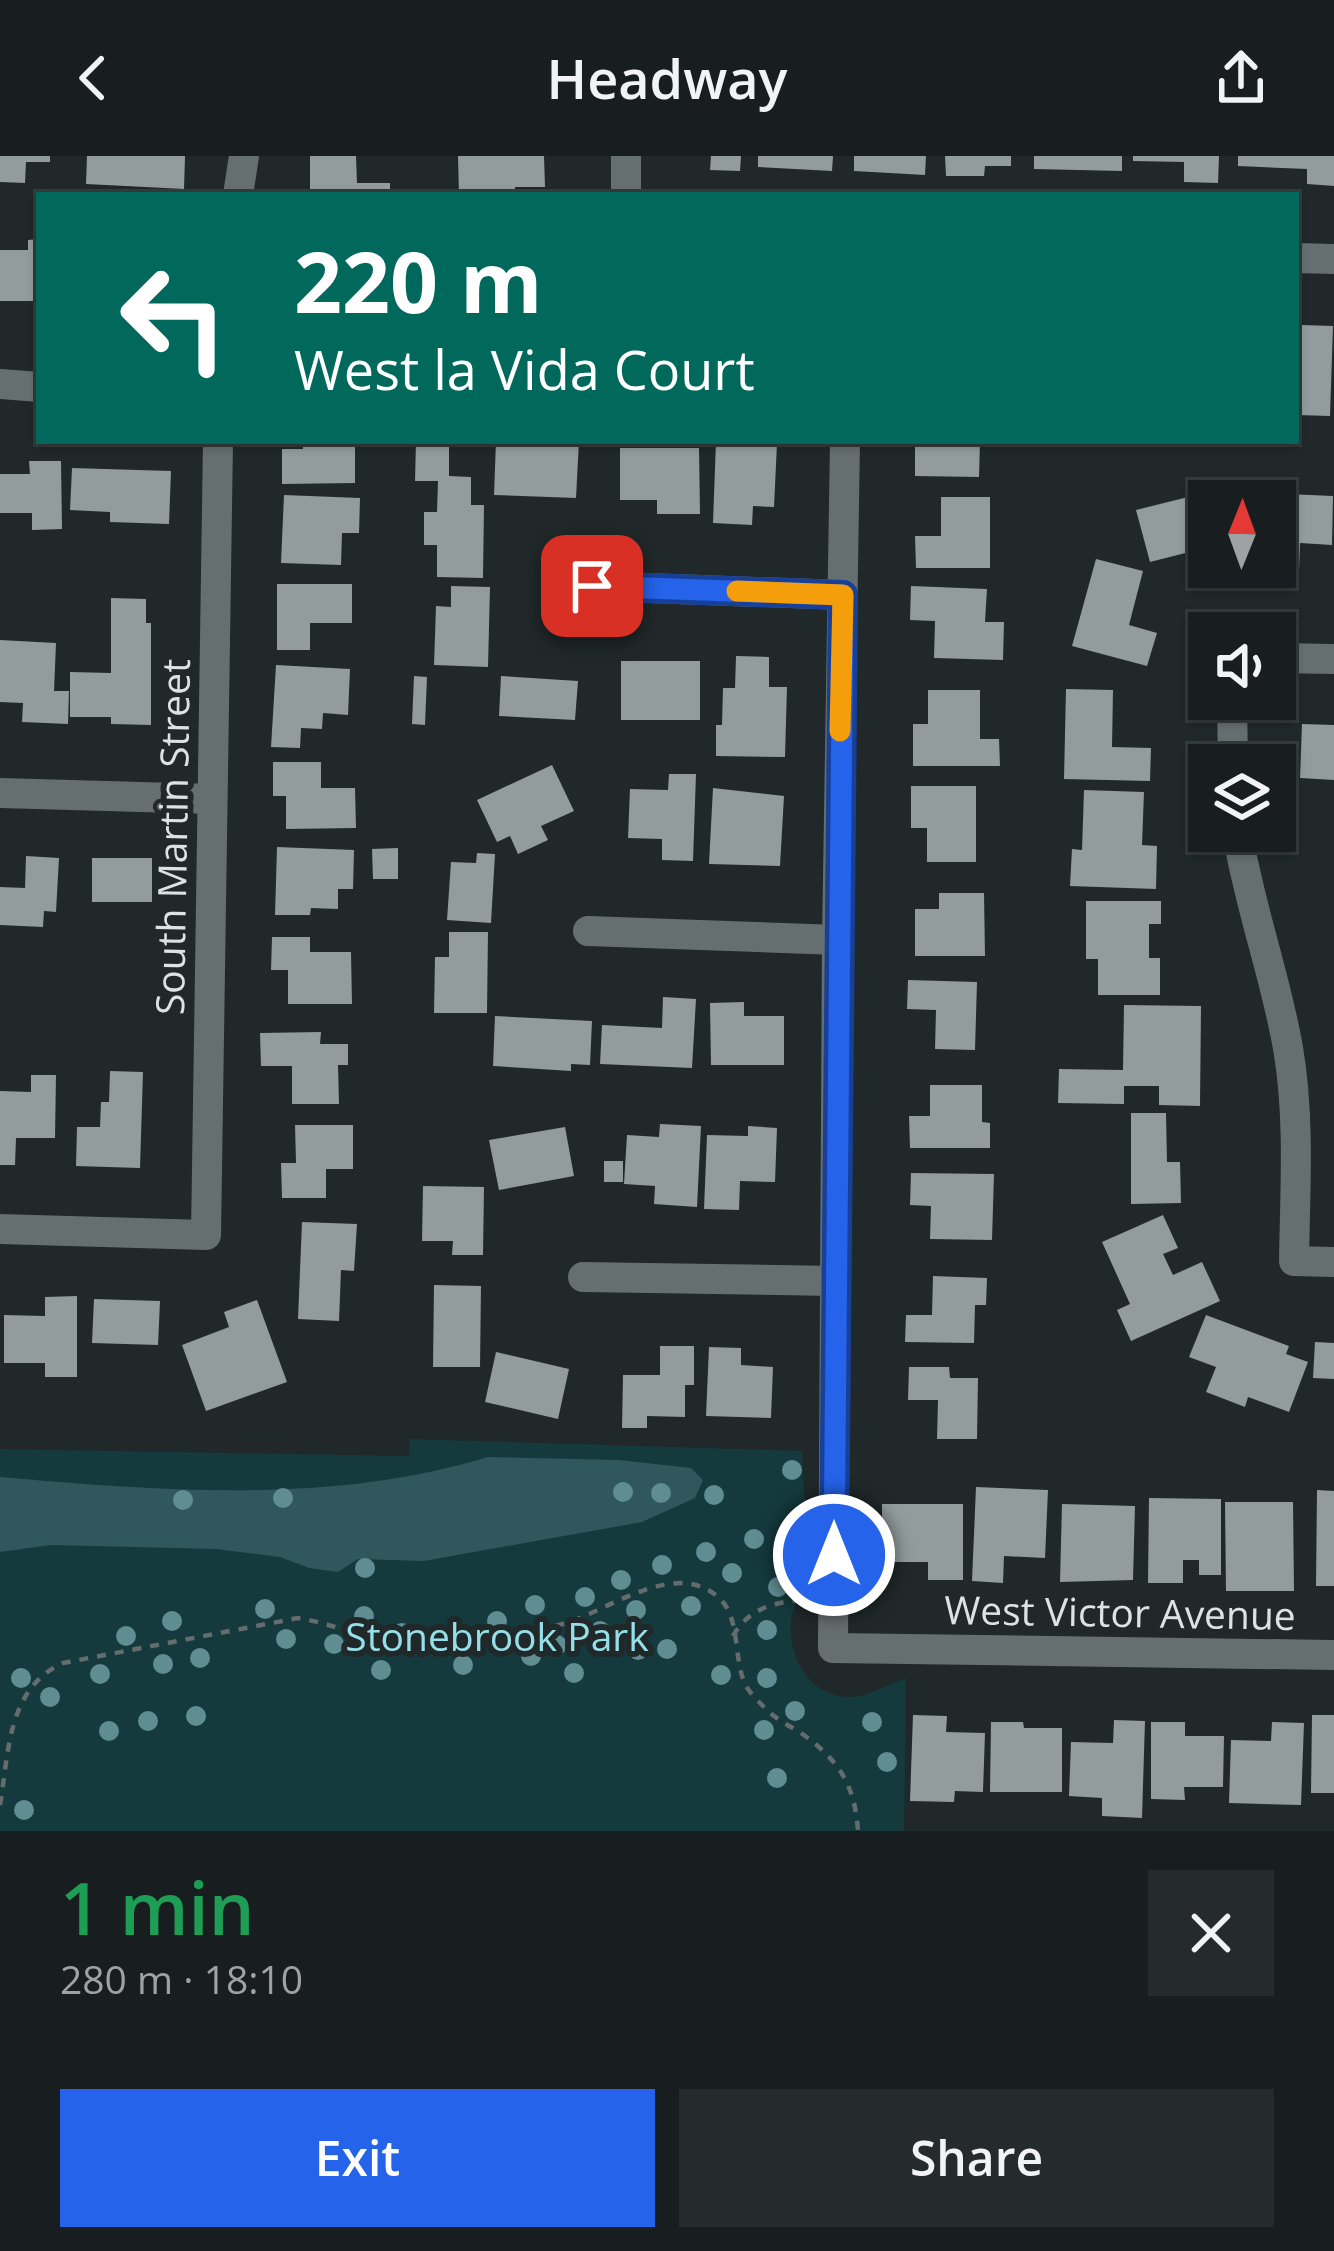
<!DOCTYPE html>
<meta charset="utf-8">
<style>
body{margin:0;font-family:"Open Sans",sans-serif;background:#252b2c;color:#f1f3f6;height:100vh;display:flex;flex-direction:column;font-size:45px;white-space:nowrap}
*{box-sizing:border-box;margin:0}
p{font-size:39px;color:#9fa2a4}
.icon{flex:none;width:66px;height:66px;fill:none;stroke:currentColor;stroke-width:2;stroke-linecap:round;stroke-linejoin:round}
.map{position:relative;height:1675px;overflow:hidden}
.panel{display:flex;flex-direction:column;background:#181e1f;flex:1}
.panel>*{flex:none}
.guide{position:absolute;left:36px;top:36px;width:1263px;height:252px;border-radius:0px;box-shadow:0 3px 9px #0004,0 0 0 3px #363c3d;background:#00695c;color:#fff;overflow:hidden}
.needle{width:78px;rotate:1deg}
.controls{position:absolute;left:1188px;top:324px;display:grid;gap:24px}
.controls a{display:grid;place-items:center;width:108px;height:108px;border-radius:0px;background:#181e1f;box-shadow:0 3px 9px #0004,0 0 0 3px #363c3d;font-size:60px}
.pin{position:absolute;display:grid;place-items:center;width:102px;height:102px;color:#fff;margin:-51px;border-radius:24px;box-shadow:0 6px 18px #0006}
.me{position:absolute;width:132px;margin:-66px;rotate:0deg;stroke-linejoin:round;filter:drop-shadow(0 0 9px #0008)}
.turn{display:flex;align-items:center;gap:42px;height:252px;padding:0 60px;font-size:54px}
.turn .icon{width:156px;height:156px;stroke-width:2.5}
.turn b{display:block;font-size:84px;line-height:102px}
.round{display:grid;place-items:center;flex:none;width:126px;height:126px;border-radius:0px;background:#252b2c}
.headline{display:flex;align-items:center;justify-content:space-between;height:204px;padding:0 60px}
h1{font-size:72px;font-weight:600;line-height:90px;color:#1e9e55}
.action{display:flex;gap:24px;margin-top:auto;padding:24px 60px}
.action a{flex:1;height:138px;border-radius:0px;background:#2563eb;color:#fff;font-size:48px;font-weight:600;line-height:138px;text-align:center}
.action a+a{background:#252b2c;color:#f1f3f6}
header{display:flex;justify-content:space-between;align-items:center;height:156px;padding:0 60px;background:#181e1f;font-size:54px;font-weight:600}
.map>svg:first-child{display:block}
.green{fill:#153a3e}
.water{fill:#30575b}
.building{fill:#929c9d}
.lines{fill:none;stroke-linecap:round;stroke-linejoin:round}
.path{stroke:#656c6d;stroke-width:4.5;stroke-dasharray:9 9;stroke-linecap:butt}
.minor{stroke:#666f70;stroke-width:30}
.tree{fill:#608d92}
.route-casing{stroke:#184099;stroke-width:30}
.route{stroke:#2563eb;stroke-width:21}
.slow{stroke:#f59e0b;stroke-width:21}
.labels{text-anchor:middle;stroke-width:12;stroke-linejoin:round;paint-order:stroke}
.street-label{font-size:39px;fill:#dde2e3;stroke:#202829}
.park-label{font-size:39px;fill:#95e0e8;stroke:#202829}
</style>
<header><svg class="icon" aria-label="back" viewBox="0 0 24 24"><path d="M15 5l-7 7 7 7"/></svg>Headway<svg class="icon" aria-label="share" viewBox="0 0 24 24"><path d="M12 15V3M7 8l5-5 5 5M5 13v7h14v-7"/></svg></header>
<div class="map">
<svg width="1334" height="1675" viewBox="0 0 1334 1675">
<rect width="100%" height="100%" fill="#202829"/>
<!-- green -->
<path class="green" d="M410,1283L802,1295C803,1337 810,1386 804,1428C802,1440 793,1451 791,1463C787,1501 810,1543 853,1541C872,1540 888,1526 906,1523L904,1675H0V1293L409,1300Z"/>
<!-- water -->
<path class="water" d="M488,1301L619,1304L691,1312L703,1324L695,1342L642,1366L424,1405L358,1403L338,1416L309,1412L280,1401L216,1393L51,1389L0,1396V1321C163,1335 330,1349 488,1301Z"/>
<!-- building -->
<g class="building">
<polygon points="0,0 50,0 50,6 26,6 25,27 0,26"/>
<polygon points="87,0 185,0 184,33 86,28"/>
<polygon points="310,0 356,0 357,27 390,27 390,39 301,39 301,33 310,33"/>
<polygon points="458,0 544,0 545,31 515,31 515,39 459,39"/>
<polygon points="711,0 741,0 740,15 710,14"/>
<polygon points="758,0 833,0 832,15 758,11"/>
<polygon points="854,0 926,0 925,19 854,15"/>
<polygon points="945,0 1011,0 1011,10 985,10 984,20 946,20"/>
<polygon points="1034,0 1122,0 1122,15 1034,13"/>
<polygon points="1133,0 1219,0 1218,27 1184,26 1184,6 1133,5"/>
<polygon points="1238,0 1334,0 1334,30 1307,28 1307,13 1238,10"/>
<polygon points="39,83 39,145 0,145 0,94 28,94 28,84"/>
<polygon points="1302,169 1333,170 1330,260 1296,259 1296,194 1302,194"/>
<polygon points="303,285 355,285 355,327 282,328 282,293 303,293"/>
<polygon points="416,285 449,285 449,320 471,321 471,349 484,349 483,422 437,421 437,389 424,389 424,356 437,356 438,325 415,325"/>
<polygon points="496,285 579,285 576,342 494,339"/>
<polygon points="716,285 777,287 774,351 753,350 752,369 713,367"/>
<polygon points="915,285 980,285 979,321 915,320"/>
<polygon points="620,292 699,292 700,358 657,358 657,344 620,344"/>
<polygon points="29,305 61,305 62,373 32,374 32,357 0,357 0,318 30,318"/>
<polygon points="72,312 171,315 169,368 110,366 110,356 70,354"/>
<polygon points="1236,329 1240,345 1209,345 1209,391 1150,406 1136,354"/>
<polygon points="1267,337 1333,340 1332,389 1300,387 1299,415 1275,414 1275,345 1267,345"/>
<polygon points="284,339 360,342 359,377 342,377 341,409 281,407"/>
<polygon points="941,341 990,341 990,412 916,412 915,380 941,380"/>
<polygon points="1096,403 1143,415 1129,469 1157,477 1147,510 1072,490"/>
<polygon points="277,428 352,428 352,467 310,467 310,494 277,494"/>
<polygon points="451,430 490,431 488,511 434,509 436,450 451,451"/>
<polygon points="911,430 987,433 985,466 1004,466 1003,504 934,502 935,465 910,464"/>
<polygon points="111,442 146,443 146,467 151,467 151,569 111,568 111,561 70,561 70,516 111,517"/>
<polygon points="0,484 56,487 54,535 69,535 68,568 22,566 23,547 0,546"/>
<polygon points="736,500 769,501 769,531 787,531 785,601 716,600 716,569 722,569 723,532 735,532"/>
<rect x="621" y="505" width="79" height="59"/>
<polygon points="276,509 350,513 348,559 323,557 322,573 301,572 300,592 271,591"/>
<polygon points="414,520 427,521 425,569 412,568"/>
<polygon points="501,520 578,525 575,564 499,560"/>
<polygon points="1066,533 1113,534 1112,591 1151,592 1150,625 1064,623"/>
<polygon points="928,534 980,534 980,583 999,583 1000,610 913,610 913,568 928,568"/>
<polygon points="1302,568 1334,569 1334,624 1300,622"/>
<polygon points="273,606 321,606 321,632 355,632 356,672 286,673 286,640 273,640"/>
<polygon points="552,609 574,655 541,670 548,684 518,698 510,680 497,686 477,644"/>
<polygon points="669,618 696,618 693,705 662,704 662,683 628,682 630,633 668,634"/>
<polygon points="911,630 976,630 976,706 927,706 927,672 911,672"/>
<polygon points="713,632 784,640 780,710 709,708"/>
<polygon points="1084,634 1144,636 1142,689 1157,690 1156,733 1070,730 1072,693 1082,694"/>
<polygon points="277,691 354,694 353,733 338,733 338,753 311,752 310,759 275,759"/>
<polygon points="398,692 398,723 373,723 372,693"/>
<polygon points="477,697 495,698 491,767 447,764 451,706 476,707"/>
<polygon points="26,700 59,702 56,756 44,755 43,771 0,769 0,731 25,732"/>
<rect x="92" y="702" width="60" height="44"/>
<polygon points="939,737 984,737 985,800 915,800 915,753 939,753"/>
<polygon points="1086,745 1161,745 1161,768 1149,768 1149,802 1160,802 1160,839 1098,839 1098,803 1086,803"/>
<polygon points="449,776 488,776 487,857 434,857 435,801 449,801"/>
<polygon points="272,781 310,781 310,796 351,796 352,848 288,848 288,814 271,814"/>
<polygon points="908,824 977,826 975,894 935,893 936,854 907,853"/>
<polygon points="663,841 696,843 692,912 600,908 602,869 662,872"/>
<polygon points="744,846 744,860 784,860 784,909 711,909 710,847"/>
<polygon points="1124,849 1201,850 1200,950 1159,949 1159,930 1124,930 1124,948 1058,947 1059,913 1123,914"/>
<polygon points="495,860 592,865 590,909 571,908 571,915 493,910"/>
<polygon points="321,876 320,888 348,888 348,909 338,909 339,948 292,948 292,910 261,910 260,877"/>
<polygon points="110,915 143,916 140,1012 76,1010 77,971 100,971 101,946 109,946"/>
<polygon points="31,919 56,919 55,982 16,982 15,1009 0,1009 0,935 31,936"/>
<polygon points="930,929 982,929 982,966 990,967 990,992 910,992 909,960 930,960"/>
<polygon points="1131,957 1166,957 1167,1006 1180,1006 1181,1047 1131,1048"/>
<polygon points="660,968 701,970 697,1051 654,1048 655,1030 624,1028 627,979 659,981"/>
<polygon points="295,969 353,969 353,1013 326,1013 326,1042 282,1042 281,1007 296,1007"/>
<polygon points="748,970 777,972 775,1026 740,1025 739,1054 704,1053 707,979 748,980"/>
<polygon points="565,971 574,1020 499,1034 489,984"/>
<rect x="604" y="1005" width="19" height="21"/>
<polygon points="911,1017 994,1018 992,1084 930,1083 931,1050 910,1049"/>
<polygon points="423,1030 484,1031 483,1099 452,1099 453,1085 422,1085"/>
<polygon points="1163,1059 1178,1092 1163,1098 1173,1119 1202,1106 1220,1145 1131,1185 1117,1154 1130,1148 1102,1086"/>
<polygon points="302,1066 357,1068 354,1115 341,1114 339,1165 298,1163"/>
<polygon points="933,1120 987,1122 986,1149 975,1149 974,1187 905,1186 906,1159 932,1159"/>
<polygon points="434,1129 481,1130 480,1211 433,1211"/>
<polygon points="77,1140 77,1221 45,1221 45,1207 4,1207 4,1159 45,1160 45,1141"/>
<polygon points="94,1143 160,1145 158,1189 92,1187"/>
<polygon points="257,1144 287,1226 206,1255 182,1189 229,1171 224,1156"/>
<polygon points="1206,1159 1289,1190 1286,1198 1308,1206 1289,1256 1248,1241 1245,1251 1206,1236 1216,1211 1189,1201"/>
<polygon points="1315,1186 1334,1187 1334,1223 1313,1222"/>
<polygon points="660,1190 694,1190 694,1229 685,1229 685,1261 647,1260 647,1272 622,1272 623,1219 660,1219"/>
<polygon points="709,1191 741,1192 741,1209 773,1211 771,1262 706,1260"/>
<polygon points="496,1196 569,1213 558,1263 485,1246"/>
<polygon points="909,1211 949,1211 950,1222 978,1222 977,1283 937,1283 938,1244 908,1244"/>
<polygon points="976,1331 1048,1334 1045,1402 1004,1400 1003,1427 972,1425"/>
<polygon points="1317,1334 1334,1335 1334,1430 1316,1430"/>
<polygon points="1149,1342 1221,1343 1221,1419 1199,1419 1199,1404 1183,1404 1183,1427 1148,1427"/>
<polygon points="1225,1346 1293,1346 1294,1435 1226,1435"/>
<polygon points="882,1348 963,1348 963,1424 928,1424 928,1406 882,1406"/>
<polygon points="1062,1348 1135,1350 1133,1424 1060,1426"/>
<polygon points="913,1559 947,1560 946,1576 985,1577 983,1636 955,1635 954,1646 910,1645"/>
<polygon points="1312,1559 1334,1559 1334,1637 1311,1637"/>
<polygon points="1114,1564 1145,1565 1142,1662 1102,1660 1102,1642 1069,1640 1071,1586 1113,1587"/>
<polygon points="991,1566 1023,1566 1024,1572 1062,1572 1062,1636 990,1636"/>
<polygon points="1151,1566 1185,1566 1185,1580 1224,1580 1223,1631 1184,1631 1185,1644 1151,1643"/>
<polygon points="1272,1566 1304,1567 1301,1649 1229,1647 1231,1584 1271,1585"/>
</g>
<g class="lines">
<!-- path -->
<g class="path">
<path d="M733,1480C749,1452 774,1446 804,1444"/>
<path d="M0,1649C9,1597 7,1532 63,1507L298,1462C337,1468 373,1487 413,1491C462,1496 518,1480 566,1467C609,1454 678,1401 720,1443C741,1463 733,1505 746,1530C750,1537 758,1545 764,1551C774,1562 788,1569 801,1577C839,1604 855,1629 858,1675"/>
</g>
<!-- minor -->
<g class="minor">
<polyline points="238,39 244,0"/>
<polyline points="626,39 626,0"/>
<polyline points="1296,102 1334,103"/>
<polyline points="0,228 39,231"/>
<polyline points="845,285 837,784 833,1492 1334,1499"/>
<polyline points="592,430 843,439"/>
<polyline points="1275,502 1334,503"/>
<polyline points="1232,543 1233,609"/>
<polyline points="0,637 212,643"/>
<path d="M1237,675C1249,749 1275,818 1288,892C1300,962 1295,1035 1294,1105L1334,1106"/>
<polyline points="588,775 837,784"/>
<polyline points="0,1073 206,1079 218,285"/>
<polyline points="583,1121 836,1125"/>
</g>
</g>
<!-- trees -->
<g class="tree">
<circle cx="792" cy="1314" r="10"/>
<circle cx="623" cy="1336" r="10"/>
<circle cx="661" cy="1337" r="10"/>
<circle cx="714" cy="1339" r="10"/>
<circle cx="283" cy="1342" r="10"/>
<circle cx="183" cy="1344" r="10"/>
<circle cx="754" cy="1383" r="10"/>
<circle cx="706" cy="1396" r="10"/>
<circle cx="662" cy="1409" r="10"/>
<circle cx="365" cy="1412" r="10"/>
<circle cx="732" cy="1417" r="10"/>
<circle cx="621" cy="1424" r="10"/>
<circle cx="778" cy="1431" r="10"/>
<circle cx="585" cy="1441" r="10"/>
<circle cx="535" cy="1449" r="10"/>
<circle cx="691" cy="1450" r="10"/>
<circle cx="265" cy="1453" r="10"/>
<circle cx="636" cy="1454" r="10"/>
<circle cx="364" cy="1460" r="10"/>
<circle cx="172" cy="1465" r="10"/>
<circle cx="497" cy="1465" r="10"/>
<circle cx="767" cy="1474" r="10"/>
<circle cx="600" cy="1475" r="10"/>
<circle cx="402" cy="1477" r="10"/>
<circle cx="126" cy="1480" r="10"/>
<circle cx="286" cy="1483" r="10"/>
<circle cx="334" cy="1488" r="10"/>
<circle cx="557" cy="1489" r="10"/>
<circle cx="667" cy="1493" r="10"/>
<circle cx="638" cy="1494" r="10"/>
<circle cx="531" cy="1500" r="10"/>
<circle cx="200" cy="1502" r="10"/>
<circle cx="163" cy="1508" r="10"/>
<circle cx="463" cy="1509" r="10"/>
<circle cx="381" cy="1514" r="10"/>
<circle cx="574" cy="1517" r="10"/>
<circle cx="100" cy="1518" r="10"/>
<circle cx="721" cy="1519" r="10"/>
<circle cx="21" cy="1522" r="10"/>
<circle cx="767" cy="1522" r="10"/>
<circle cx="50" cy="1541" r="10"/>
<circle cx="795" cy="1555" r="10"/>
<circle cx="196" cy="1560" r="10"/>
<circle cx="148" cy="1565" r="10"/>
<circle cx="872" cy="1566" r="10"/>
<circle cx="764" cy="1574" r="10"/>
<circle cx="109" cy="1575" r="10"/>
<circle cx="887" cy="1606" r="10"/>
<circle cx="777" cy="1622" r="10"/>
<circle cx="24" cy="1654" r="10"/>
</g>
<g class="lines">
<!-- route casing -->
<g class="route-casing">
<polyline id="route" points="592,430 843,439 834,1399"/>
</g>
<!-- route -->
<use href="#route" class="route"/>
<!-- slow -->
<polyline class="slow" points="737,435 843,439 840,575"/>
</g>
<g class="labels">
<!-- street labels -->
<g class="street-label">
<text transform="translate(173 681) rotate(-89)" y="14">South Martin Street</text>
<text transform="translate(1120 1457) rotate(1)" y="14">West Victor Avenue</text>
</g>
<!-- park labels -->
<g class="park-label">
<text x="497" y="1495">Stonebrook Park</text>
</g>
</g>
</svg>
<div class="controls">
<a><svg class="needle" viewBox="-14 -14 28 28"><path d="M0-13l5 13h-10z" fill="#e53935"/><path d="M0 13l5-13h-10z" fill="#9fa2a4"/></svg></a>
<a><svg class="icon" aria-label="sound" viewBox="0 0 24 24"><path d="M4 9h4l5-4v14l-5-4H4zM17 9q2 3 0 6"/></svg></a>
<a><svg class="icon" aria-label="layers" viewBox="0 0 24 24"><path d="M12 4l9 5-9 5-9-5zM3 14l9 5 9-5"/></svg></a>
</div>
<div class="pin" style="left:592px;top:430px;background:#d93025"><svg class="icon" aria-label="arrive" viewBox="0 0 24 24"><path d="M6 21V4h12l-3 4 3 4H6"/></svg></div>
<svg class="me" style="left:834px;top:1399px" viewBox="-20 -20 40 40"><circle r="17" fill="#2563eb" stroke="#fff" stroke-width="3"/><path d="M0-11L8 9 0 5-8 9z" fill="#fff"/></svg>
<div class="guide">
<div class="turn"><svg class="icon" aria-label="left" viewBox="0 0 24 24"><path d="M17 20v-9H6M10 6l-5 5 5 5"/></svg><div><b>220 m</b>West la Vida Court</div></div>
</div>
</div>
<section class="panel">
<div class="headline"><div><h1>1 min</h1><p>280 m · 18:10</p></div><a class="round"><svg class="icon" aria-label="close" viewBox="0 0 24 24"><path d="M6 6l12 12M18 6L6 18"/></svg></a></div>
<div class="action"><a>Exit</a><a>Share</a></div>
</section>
